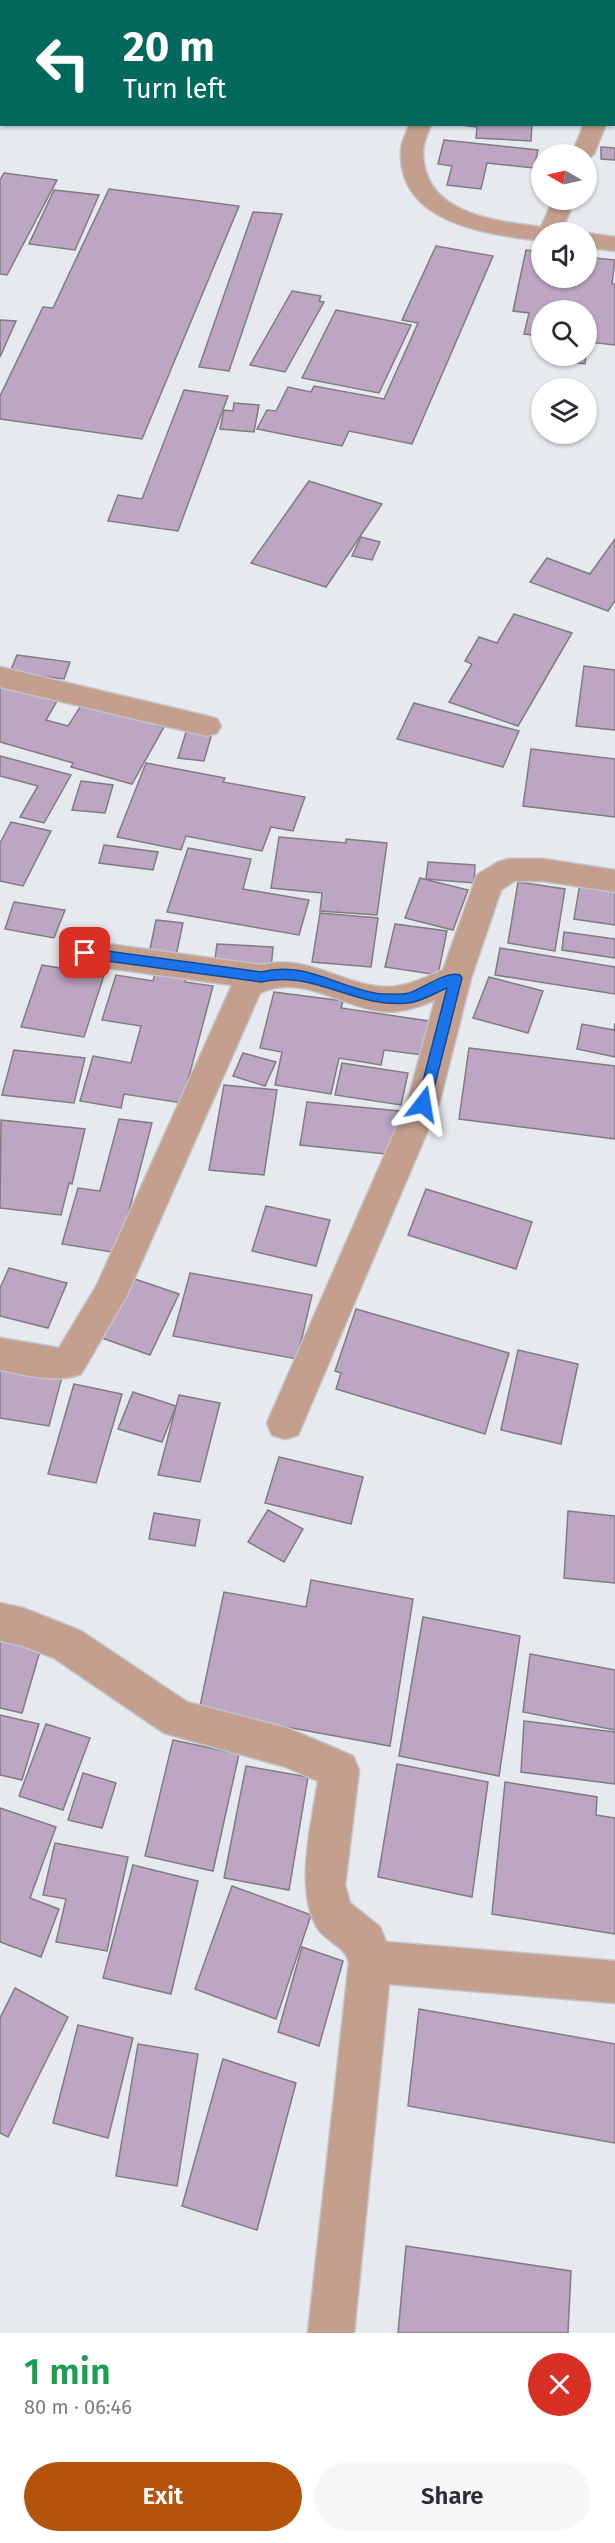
<!DOCTYPE html>
<meta charset="utf-8">
<style>
body{margin:0;font-family:"Fira Sans",sans-serif;background:#f7f7f7;color:#2b2b33;height:100vh;display:flex;flex-direction:column;font-size:22px;white-space:nowrap}
*{box-sizing:border-box;margin:0}
p{font-size:20px;color:#7c7c81}
.icon{flex:none;width:33px;height:33px;fill:none;stroke:currentColor;stroke-width:2;stroke-linecap:round;stroke-linejoin:round}
.map{position:relative;height:2333px;overflow:hidden}
.sheet{display:flex;flex-direction:column;background:#fff;flex:1}
.sheet>*{flex:none}
.banner{position:absolute;left:0px;top:0px;width:615px;height:126px;box-shadow:0 2px 4px #0004;background:#00695c;color:#fff;overflow:hidden}
.needle{width:39px;rotate:279deg}
.fabs{position:absolute;left:531px;top:144px;display:grid;gap:12px}
.fabs a{display:grid;place-items:center;width:66px;height:66px;border-radius:50%;background:#fff;box-shadow:0 2px 4px #0004;font-size:30px}
.pin{position:absolute;display:grid;place-items:center;width:51px;height:51px;color:#fff;margin:-26px;border-radius:12px;box-shadow:0 3px 9px #0006}
.me{position:absolute;width:66px;margin:-33px;rotate:14deg;stroke-linejoin:round;filter:drop-shadow(0 0 4px #0008)}
.turn{display:flex;align-items:center;gap:21px;height:126px;padding:0 24px;font-size:27px}
.turn .icon{width:78px;height:78px;stroke-width:2.5}
.turn b{display:block;font-size:42px;line-height:51px}
.round{display:grid;place-items:center;flex:none;width:63px;height:63px;border-radius:32px;background:#f7f7f7}
.head{display:flex;align-items:center;justify-content:space-between;height:102px;padding:0 24px}
h1{font-size:36px;font-weight:600;line-height:45px;color:#1e9e55}
.button{display:flex;gap:12px;margin-top:auto;padding:12px 24px}
.button a{flex:1;height:69px;border-radius:36px;background:#b45309;color:#fff;font-size:24px;font-weight:600;line-height:69px;text-align:center}
.button a+a{background:#f7f7f7;color:#2b2b33}
.map>svg:first-child{display:block}
.building{fill:#bda5c4;stroke:#807d81;stroke-width:1.5}
.lines{fill:none;stroke-linecap:round;stroke-linejoin:round}
.street-casing{stroke:#c1c3c7;stroke-width:3}
.street{fill:#c49f8e;fill-rule:evenodd}
.route{fill:#1a73e8;stroke:#114b97;stroke-width:1.5}
</style>
<div class="map">
<svg width="615" height="2333" viewBox="0 0 615 2333">
<rect width="100%" height="100%" fill="#e6e9ed"/>
<!-- building -->
<g class="building">
<polygon points="0,0 53,0 2,2 2,26"/>
<polygon points="55,0 123,0 54,2"/>
<polygon points="216,0 284,0 215,2"/>
<polygon points="355,0 483,0 354,2"/>
<polygon points="451,124 532,124 531,141 476,138 477,127"/>
<polygon points="444,140 538,150 534,168 487,163 481,189 447,185 452,166 438,164"/>
<polygon points="601,147 615,148 615,160 601,159"/>
<polygon points="4,173 57,180 7,275 0,274 0,180"/>
<polygon points="109,189 239,206 142,439 0,419 0,396 43,307 53,308"/>
<polygon points="54,190 99,195 75,250 29,244"/>
<polygon points="253,212 282,214 229,371 199,367"/>
<polygon points="436,246 493,256 412,444 349,431 342,446 257,429 267,410 276,411 288,387 311,392 314,386 384,399 418,323 402,320"/>
<polygon points="526,250 542,252 542,278 586,278 586,257 615,260 612,284 615,284 615,345 589,342 586,354 586,310 542,310 542,336 524,334 529,313 513,311"/>
<polygon points="292,291 321,296 319,301 324,302 285,372 250,365"/>
<polygon points="336,310 411,325 379,393 302,378"/>
<polygon points="0,320 16,321 0,357"/>
<polygon points="548,356 586,356 585,364 548,359"/>
<polygon points="184,390 228,396 178,531 108,521 118,495 142,499"/>
<polygon points="234,403 259,405 254,432 220,429 224,410 233,411"/>
<polygon points="309,481 382,504 326,587 251,563"/>
<polygon points="361,537 380,542 372,560 352,556"/>
<polygon points="615,539 615,601 608,611 530,582 547,558 590,574"/>
<polygon points="514,614 572,633 518,726 449,702 472,664 465,661 479,637 497,643"/>
<polygon points="17,655 70,662 64,679 10,672"/>
<polygon points="584,666 615,670 615,730 576,726"/>
<polygon points="0,686 57,701 46,720 68,726 82,704 164,727 132,784 71,767 73,763 0,742"/>
<polygon points="414,703 519,731 503,767 397,739"/>
<polygon points="187,729 212,733 204,761 178,758"/>
<polygon points="531,749 615,759 615,817 523,806"/>
<polygon points="0,756 71,775 44,823 20,817 38,786 0,776"/>
<polygon points="146,763 225,778 223,782 305,797 293,831 271,827 262,851 186,836 181,850 117,837"/>
<polygon points="81,781 113,785 105,813 72,810"/>
<polygon points="11,822 51,831 23,886 0,881 0,843"/>
<polygon points="279,837 346,843 346,839 387,843 377,915 320,911 322,893 271,888"/>
<polygon points="104,845 158,852 153,870 99,863"/>
<polygon points="188,848 251,859 243,889 309,900 299,935 167,912"/>
<polygon points="428,862 475,865 474,883 426,879"/>
<polygon points="420,878 468,890 453,930 405,918"/>
<polygon points="518,882 565,889 555,951 508,943"/>
<polygon points="580,883 615,888 615,925 574,919"/>
<polygon points="14,902 65,910 54,938 5,929"/>
<polygon points="320,913 378,918 371,967 312,962"/>
<polygon points="156,920 183,923 176,956 149,954"/>
<polygon points="395,924 447,931 438,975 385,967"/>
<polygon points="564,932 615,939 615,958 562,950"/>
<polygon points="217,944 273,947 271,969 214,966"/>
<polygon points="500,948 615,967 615,994 495,975"/>
<polygon points="42,965 104,975 84,1037 21,1027"/>
<polygon points="157,966 188,970 185,982 213,986 182,1103 124,1094 121,1108 80,1101 93,1056 131,1063 141,1026 102,1020 116,975 153,981"/>
<polygon points="489,977 543,991 528,1033 473,1018"/>
<polygon points="274,992 343,1001 341,1008 429,1021 423,1055 384,1050 381,1065 339,1058 331,1094 275,1085 282,1052 260,1048"/>
<polygon points="615,1023 615,1057 577,1049 582,1024 614,1030"/>
<polygon points="469,1048 615,1066 615,1139 459,1119"/>
<polygon points="14,1050 85,1058 74,1103 2,1095"/>
<polygon points="243,1053 276,1062 265,1086 233,1076"/>
<polygon points="342,1063 408,1073 401,1105 335,1095"/>
<polygon points="224,1085 277,1090 264,1175 209,1170"/>
<polygon points="307,1102 399,1111 395,1155 300,1145"/>
<polygon points="119,1119 152,1123 118,1253 62,1244 78,1188 100,1191"/>
<polygon points="1,1120 85,1129 72,1184 69,1183 61,1215 0,1208"/>
<polygon points="426,1189 532,1222 516,1269 408,1235"/>
<polygon points="266,1206 330,1220 316,1266 252,1251"/>
<polygon points="9,1268 67,1283 48,1328 0,1316 0,1288"/>
<polygon points="190,1273 312,1295 297,1359 173,1336"/>
<polygon points="132,1278 179,1294 150,1355 102,1338"/>
<polygon points="356,1309 509,1353 485,1434 336,1389 341,1373 335,1371"/>
<polygon points="518,1350 578,1364 561,1444 501,1430"/>
<polygon points="0,1367 63,1373 49,1426 0,1418"/>
<polygon points="74,1384 122,1394 96,1483 48,1474"/>
<polygon points="133,1392 176,1406 162,1442 118,1429"/>
<polygon points="179,1395 220,1403 200,1482 158,1475"/>
<polygon points="279,1457 363,1477 351,1524 265,1503"/>
<polygon points="268,1510 303,1529 284,1562 248,1542"/>
<polygon points="568,1511 615,1516 615,1583 564,1578"/>
<polygon points="154,1513 200,1520 195,1546 149,1539"/>
<polygon points="311,1580 413,1599 390,1746 199,1711 224,1592 306,1607"/>
<polygon points="423,1617 520,1636 499,1776 399,1756"/>
<polygon points="0,1635 42,1644 22,1713 0,1708"/>
<polygon points="530,1654 615,1670 615,1730 523,1712"/>
<polygon points="0,1715 39,1724 22,1780 0,1775"/>
<polygon points="524,1721 615,1732 615,1784 521,1772"/>
<polygon points="46,1724 90,1738 63,1810 19,1796"/>
<polygon points="173,1740 239,1754 213,1871 145,1856"/>
<polygon points="397,1764 488,1782 472,1897 378,1877"/>
<polygon points="246,1766 308,1777 289,1890 224,1878"/>
<polygon points="83,1773 116,1783 102,1828 68,1820"/>
<polygon points="505,1782 597,1797 596,1815 615,1818 615,1934 492,1914"/>
<polygon points="0,1808 56,1827 30,1898 59,1909 41,1957 0,1942"/>
<polygon points="55,1843 128,1857 107,1951 56,1942 66,1899 43,1895"/>
<polygon points="133,1865 198,1881 171,1994 103,1978"/>
<polygon points="232,1886 311,1915 276,2019 195,1989"/>
<polygon points="302,1947 343,1961 319,2046 278,2032"/>
<polygon points="15,1988 68,2017 8,2137 0,2133 0,2018"/>
<polygon points="419,2009 615,2044 615,2143 408,2106"/>
<polygon points="78,2025 133,2038 108,2138 53,2123"/>
<polygon points="138,2044 198,2054 177,2186 116,2176"/>
<polygon points="223,2059 296,2083 257,2230 182,2206"/>
<polygon points="406,2246 571,2271 568,2333 398,2333"/>
</g>
<g class="lines">
<!-- street casing -->
<g class="street-casing">
<g id="street">
<polygon points="492,0 512,0 491,2"/>
<path d="M409,124H431C428,133 423,143 423,152C423,214 494,221 541,227L553,200H575L561,232H542V241C488,234 398,224 401,151C401,142 407,133 409,124Z"/>
<polygon points="584,124 606,124 594,154 586,160 586,154 572,154"/>
<polygon points="586,233 615,237 615,251 586,247"/>
<polygon points="0,667 207,716 217,719 221,726 217,733 207,736 0,687"/>
<path d="M509,859H543L615,870V892L543,881H514L501,890L471,978L439,1104L298,1435L285,1439L272,1435L267,1423L407,1104L435,1000C418,1007 399,1014 380,1011C340,1006 300,973 260,993L127,1295L81,1374C54,1384 27,1375 0,1370V1338L59,1348L97,1285L232,985L85,965L74,962L70,953L74,944L85,941L262,965C309,953 345,988 390,987C409,986 426,977 443,970L477,875L498,862Z"/>
<path d="M0,1603L23,1608L81,1631L187,1702L287,1728L353,1756L359,1770L345,1885L350,1903L380,1927L386,1942L615,1961V2003L389,1984L354,2333H308L349,1962C345,1946 327,1942 318,1929C294,1891 312,1823 318,1781L286,1767L164,1733L54,1658L23,1646L0,1641Z"/>
</g>
</g>
<!-- street -->
<use href="#street" class="street"/>
</g>
<!-- route -->
<path class="route" d="M85,948L261,972C306,960 339,989 381,994C389,994 401,995 409,993C423,989 447,970 460,975L462,978L430,1104L423,1110L417,1104L447,988C435,993 421,1002 408,1003C357,1009 312,969 261,982L85,958L78,953Z"/>
</svg>
<div class="fabs">
<a><svg class="needle" viewBox="-14 -14 28 28"><path d="M0-13l5 13h-10z" fill="#e53935"/><path d="M0 13l5-13h-10z" fill="#7c7c81"/></svg></a>
<a><svg class="icon" aria-label="sound" viewBox="0 0 24 24"><path d="M4 9h4l5-4v14l-5-4H4zM17 9q2 3 0 6"/></svg></a>
<a><svg class="icon" aria-label="search" viewBox="0 0 24 24"><circle cx="10" cy="10" r="6"/><path d="M15 15l6 6"/></svg></a>
<a><svg class="icon" aria-label="layers" viewBox="0 0 24 24"><path d="M12 4l9 5-9 5-9-5zM3 14l9 5 9-5"/></svg></a>
</div>
<div class="pin" style="left:85px;top:953px;background:#d93025"><svg class="icon" aria-label="arrive" viewBox="0 0 24 24"><path d="M6 21V4h12l-3 4 3 4H6"/></svg></div>
<svg class="me" style="left:423px;top:1104px" viewBox="-20 -20 40 40"><path d="M0-17L14 15 0 8-14 15z" fill="#1a73e8" stroke="#fff" stroke-width="4"/></svg>
<div class="banner">
<div class="turn"><svg class="icon" aria-label="left" viewBox="0 0 24 24"><path d="M17 20v-9H6M10 6l-5 5 5 5"/></svg><div><b>20 m</b>Turn left</div></div>
</div>
</div>
<section class="sheet">
<div class="head"><div><h1>1 min</h1><p>80 m · 06:46</p></div><a class="round" style="background:#d93025;color:#fff"><svg class="icon" aria-label="close" viewBox="0 0 24 24"><path d="M6 6l12 12M18 6L6 18"/></svg></a></div>
<div class="button"><a>Exit</a><a>Share</a></div>
</section>
